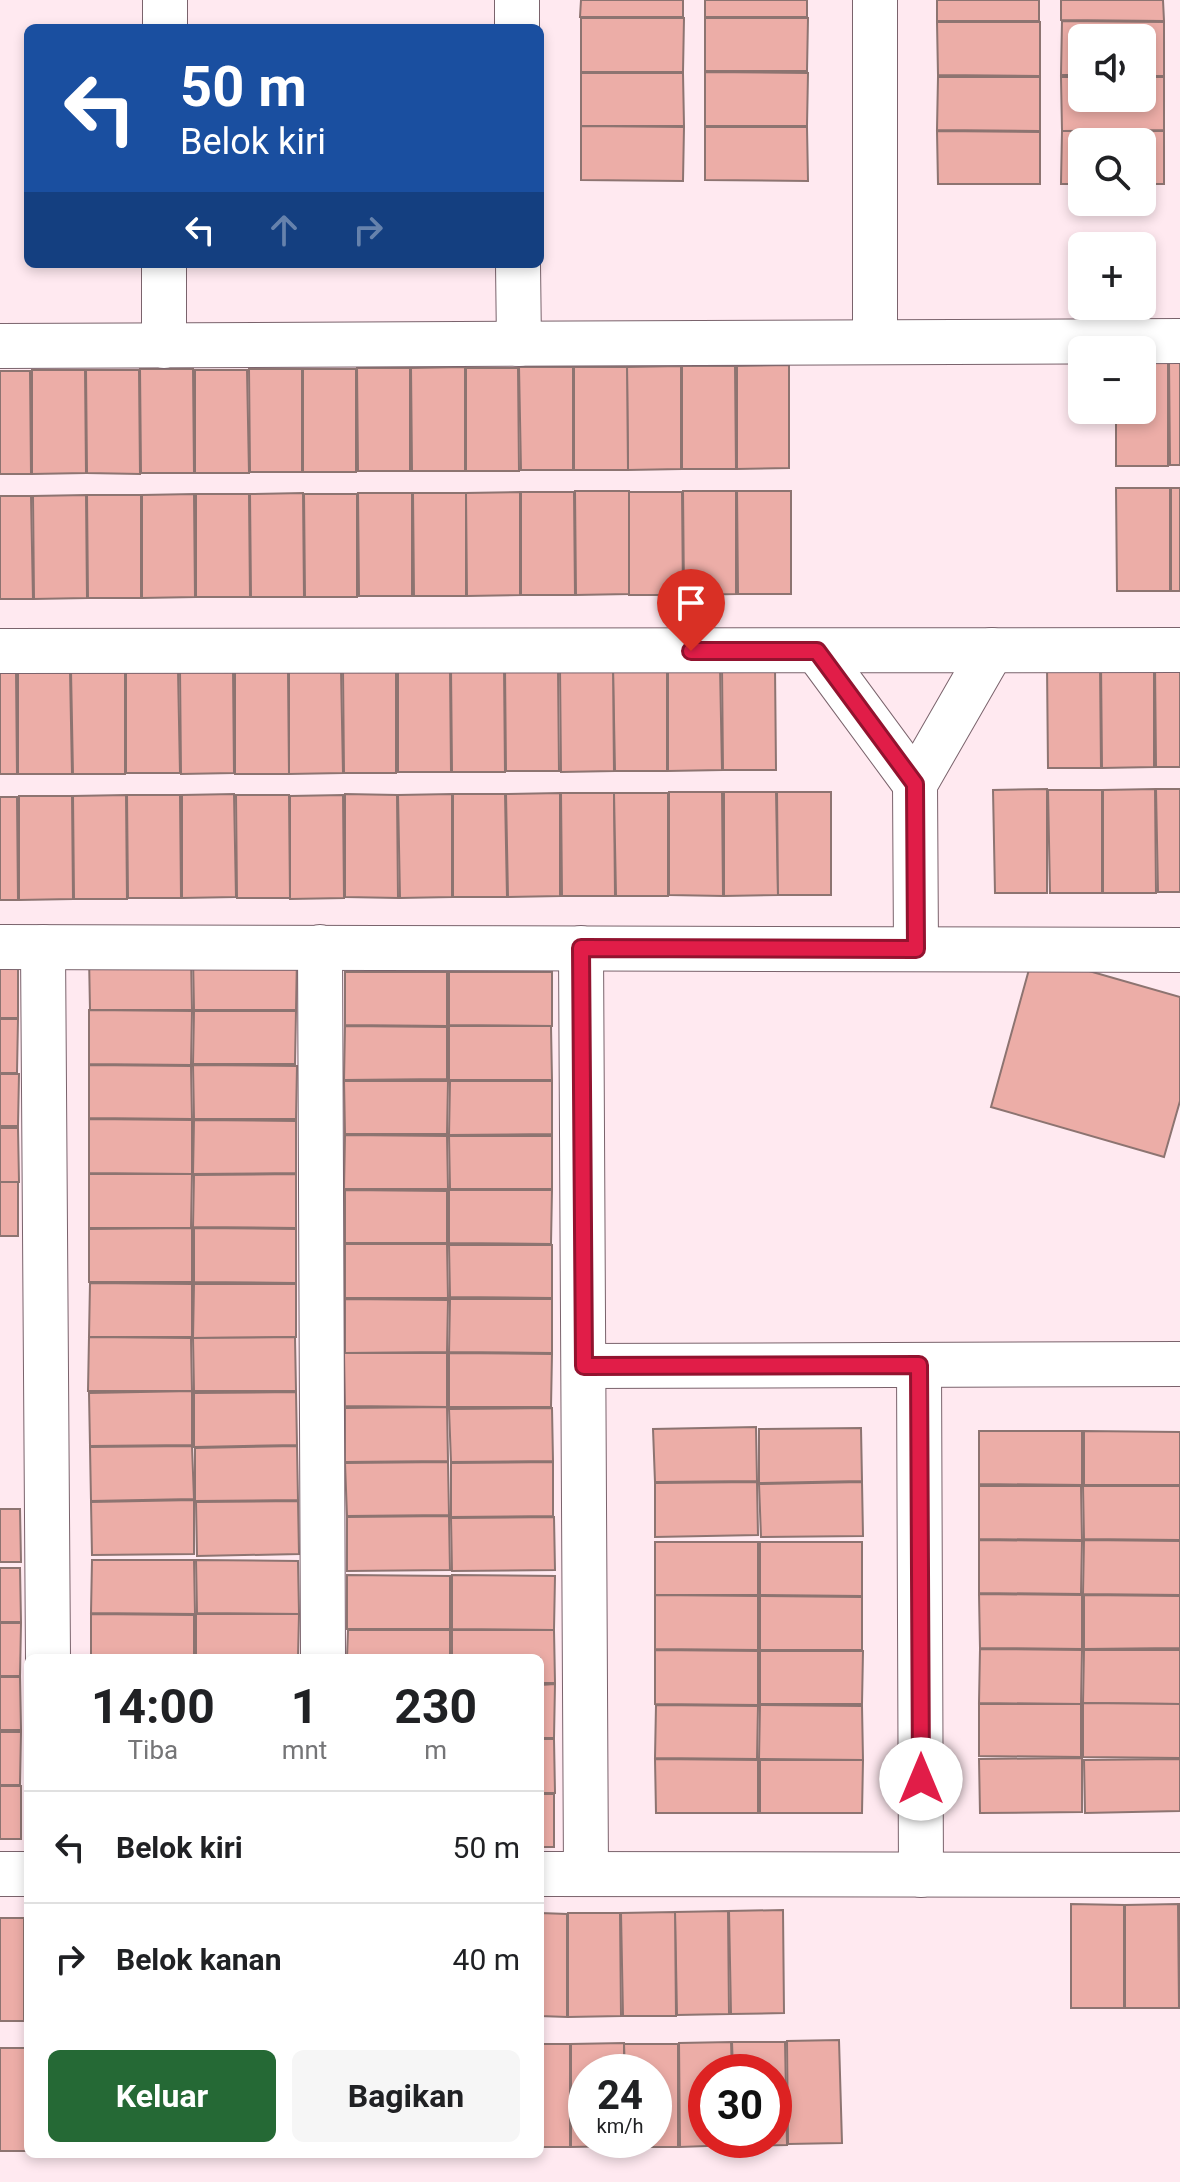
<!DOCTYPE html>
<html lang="id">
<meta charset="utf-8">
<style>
body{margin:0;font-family:Roboto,sans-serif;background:#f6f6f6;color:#202124;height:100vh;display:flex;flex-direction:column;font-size:30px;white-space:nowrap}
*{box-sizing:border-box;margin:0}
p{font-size:26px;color:#757577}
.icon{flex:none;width:44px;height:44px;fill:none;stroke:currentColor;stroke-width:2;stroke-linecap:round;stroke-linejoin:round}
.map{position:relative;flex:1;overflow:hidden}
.panel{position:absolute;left:24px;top:1654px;width:520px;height:504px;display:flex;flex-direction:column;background:#fff;border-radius:12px;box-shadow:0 4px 12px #0003}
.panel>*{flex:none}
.guide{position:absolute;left:24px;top:24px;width:520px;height:244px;border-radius:12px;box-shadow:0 4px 12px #0003;background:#1a4fa0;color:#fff;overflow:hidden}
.buttons{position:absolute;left:1068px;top:24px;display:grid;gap:16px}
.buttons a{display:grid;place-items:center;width:88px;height:88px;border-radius:12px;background:#fff;box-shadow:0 4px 12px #0003;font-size:40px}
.speed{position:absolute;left:568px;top:2054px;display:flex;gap:16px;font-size:40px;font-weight:700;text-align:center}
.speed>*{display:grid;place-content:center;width:104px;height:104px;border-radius:50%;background:#fff;box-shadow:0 4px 12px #0003;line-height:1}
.speed small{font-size:20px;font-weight:400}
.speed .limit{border:12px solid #d22;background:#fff;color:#111}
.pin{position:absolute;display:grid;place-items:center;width:68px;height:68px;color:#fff;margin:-82px -34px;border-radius:50% 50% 50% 0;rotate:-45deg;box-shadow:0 0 8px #0007}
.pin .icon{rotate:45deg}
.me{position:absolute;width:88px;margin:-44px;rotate:0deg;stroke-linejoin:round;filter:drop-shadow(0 0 6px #0008)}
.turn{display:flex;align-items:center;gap:28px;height:168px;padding:0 24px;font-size:36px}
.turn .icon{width:104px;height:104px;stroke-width:2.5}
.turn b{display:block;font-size:56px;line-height:68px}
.lanes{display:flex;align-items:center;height:76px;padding:0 24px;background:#0003;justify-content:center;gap:40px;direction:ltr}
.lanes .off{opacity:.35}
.eta{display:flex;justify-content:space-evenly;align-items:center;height:136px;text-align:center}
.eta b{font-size:48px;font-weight:700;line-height:56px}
.action{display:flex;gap:16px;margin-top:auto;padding:16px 24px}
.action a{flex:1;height:92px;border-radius:12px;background:#256935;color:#fff;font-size:32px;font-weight:700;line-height:92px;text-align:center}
.action a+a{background:#f6f6f6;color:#202124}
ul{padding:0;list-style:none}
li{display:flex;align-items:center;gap:24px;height:112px;padding:0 24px;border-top:2px solid #e0e0e0}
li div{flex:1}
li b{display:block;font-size:30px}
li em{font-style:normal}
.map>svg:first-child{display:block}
.building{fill:#ecada7;stroke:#8d7471;stroke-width:2}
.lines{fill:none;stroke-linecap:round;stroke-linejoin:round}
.minor-casing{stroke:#7a636c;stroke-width:46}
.minor{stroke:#fff;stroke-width:44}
.route-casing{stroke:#92132f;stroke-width:20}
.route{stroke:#e11d48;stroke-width:14}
</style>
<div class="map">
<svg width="1180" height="2182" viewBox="0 0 1180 2182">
<rect width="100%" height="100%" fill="#ffe9f0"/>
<!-- building -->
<g class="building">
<polygon points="581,0 683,0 683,17 580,17"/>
<rect x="705" y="0" width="102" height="17"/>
<rect x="937" y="0" width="102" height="21"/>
<polygon points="1061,0 1163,0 1164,21 1061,20"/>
<polygon points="581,18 684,18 683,72 581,72"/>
<polygon points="705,18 808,18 807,71 705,71"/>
<polygon points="1062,21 1164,22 1164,76 1142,76 1142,38 1082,38 1082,75 1061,75"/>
<polygon points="937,22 1040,22 1040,76 938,75"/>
<polygon points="705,72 808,73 807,126 705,126"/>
<polygon points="581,73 683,73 684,126 581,126"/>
<polygon points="938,77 1040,77 1040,131 937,130"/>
<polygon points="1061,77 1082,77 1082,98 1142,98 1142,77 1164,77 1164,130 1062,131"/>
<polygon points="581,126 684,127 683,181 581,180"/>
<polygon points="705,127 807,127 808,181 705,180"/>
<polygon points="937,131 1040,132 1040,184 938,184"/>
<polygon points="1062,131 1164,131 1164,184 1142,184 1142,142 1082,142 1082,184 1061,184"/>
<polygon points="1169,362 1180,362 1180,465 1170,465"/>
<polygon points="1142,363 1168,363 1168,466 1116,466 1116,410 1142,410"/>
<polygon points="789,365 789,468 737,469 737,366"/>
<polygon points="681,366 681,469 628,470 627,367"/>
<polygon points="682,366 735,366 736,469 682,469"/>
<polygon points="465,367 465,471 412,471 411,368"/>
<polygon points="519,367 573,367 573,470 521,470"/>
<polygon points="574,367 627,367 628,470 574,470"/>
<polygon points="357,368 410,368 410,471 358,471"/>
<polygon points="466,368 518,368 519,471 466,471"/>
<polygon points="140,369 193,369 194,473 141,473"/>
<polygon points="249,369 302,369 302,472 250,472"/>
<rect x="303" y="369" width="53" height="103"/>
<polygon points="32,370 85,370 86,473 32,474"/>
<polygon points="86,370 139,370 140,474 87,473"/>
<polygon points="195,370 247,370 249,473 195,473"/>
<polygon points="0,371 30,371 31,474 0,474"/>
<polygon points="1116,488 1170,488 1170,591 1117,591"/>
<rect x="1171" y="488" width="9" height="103"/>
<polygon points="575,491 629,491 629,594 576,595"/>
<polygon points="683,491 736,491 736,594 684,595"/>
<polygon points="737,491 791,491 791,594 738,594"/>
<polygon points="520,492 520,595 467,596 466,493"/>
<polygon points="521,492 574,492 575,595 521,595"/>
<polygon points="629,492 682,492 683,595 629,595"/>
<polygon points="303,493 304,597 251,597 250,494"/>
<polygon points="358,493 412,493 412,596 359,596"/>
<polygon points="413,493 466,493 466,596 414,596"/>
<polygon points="194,494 195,597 142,598 142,495"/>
<polygon points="196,494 249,494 250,597 196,597"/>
<polygon points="304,494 357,494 357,597 305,597"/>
<polygon points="86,495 87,598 34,599 33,496"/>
<polygon points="87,495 141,495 141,598 88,598"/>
<polygon points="0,496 31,496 33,599 0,599"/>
<polygon points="1101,664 1154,664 1154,767 1102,768"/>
<polygon points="1155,664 1180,664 1180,767 1156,767"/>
<polygon points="1047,665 1100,665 1101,768 1048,768"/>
<polygon points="720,667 722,770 668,771 668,668"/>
<polygon points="722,667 775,667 776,770 723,770"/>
<polygon points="504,668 505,772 452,772 451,669"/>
<polygon points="505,668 558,668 559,771 506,771"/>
<polygon points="613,668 667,668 667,771 615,771"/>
<polygon points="613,668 614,771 561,772 560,669"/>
<polygon points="396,669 396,773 344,773 343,670"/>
<polygon points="398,669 450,669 451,772 398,772"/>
<polygon points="126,670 178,670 180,773 126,773"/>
<polygon points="180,670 233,670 234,773 181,774"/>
<polygon points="289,670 341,670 343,773 289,774"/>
<polygon points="0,671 16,671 17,774 0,774"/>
<polygon points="18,671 70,671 72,774 18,774"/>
<polygon points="71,671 125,671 125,774 73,774"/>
<polygon points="235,671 288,671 289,774 235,774"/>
<polygon points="1047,789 1047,893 995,893 993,790"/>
<polygon points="1155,789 1156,893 1103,893 1103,790"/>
<polygon points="1156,789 1180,789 1180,892 1158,892"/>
<polygon points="1048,790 1102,790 1102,893 1050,893"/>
<polygon points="669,792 722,792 723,896 669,895"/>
<polygon points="724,792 776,792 778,895 724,896"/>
<polygon points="777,792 831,792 831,895 778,895"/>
<polygon points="560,793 560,896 508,897 506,794"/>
<polygon points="561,793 614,793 615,896 562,896"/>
<polygon points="614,793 668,793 668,896 616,896"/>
<polygon points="234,794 236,897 182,898 182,795"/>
<polygon points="345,794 397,795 398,898 345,897"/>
<polygon points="452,794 452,897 400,898 398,795"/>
<polygon points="453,794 505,794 507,897 453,897"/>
<polygon points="126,795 127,899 74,899 73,796"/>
<polygon points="127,795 180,795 181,898 128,898"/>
<polygon points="236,795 289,795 290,898 237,898"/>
<polygon points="343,795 344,898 290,899 290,796"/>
<polygon points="19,796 72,796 73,899 19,900"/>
<polygon points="0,797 17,797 18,900 0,900"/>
<polygon points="1033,955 1180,997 1180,1101 1164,1157 991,1107"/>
<polygon points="89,956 191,956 192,1010 90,1010"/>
<polygon points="193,957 297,957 296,1010 194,1010"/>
<rect x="0" y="964" width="18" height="54"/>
<polygon points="345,972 447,972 447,1026 345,1025"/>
<polygon points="449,972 552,972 552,1026 449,1025"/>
<polygon points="89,1010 192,1011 191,1065 89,1064"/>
<polygon points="194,1011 296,1011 295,1064 193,1064"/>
<polygon points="0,1019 18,1019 17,1073 0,1073"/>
<polygon points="345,1026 447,1027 447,1079 344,1080"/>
<polygon points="449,1026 551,1026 552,1080 449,1080"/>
<polygon points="89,1065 191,1066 192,1119 89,1118"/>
<polygon points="193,1065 297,1066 296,1119 194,1119"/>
<polygon points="0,1074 19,1074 18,1126 0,1126"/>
<polygon points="344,1081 448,1081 447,1134 345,1134"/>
<polygon points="450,1081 552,1081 552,1134 449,1135"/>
<polygon points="89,1119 192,1120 192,1174 89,1173"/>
<polygon points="194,1120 296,1121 296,1173 193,1174"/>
<polygon points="0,1128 18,1128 19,1182 0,1182"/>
<polygon points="345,1135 447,1136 448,1189 344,1189"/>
<polygon points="449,1136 552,1136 552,1189 450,1189"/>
<polygon points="89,1174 192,1174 191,1228 89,1228"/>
<polygon points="296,1174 296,1228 193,1227 194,1175"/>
<rect x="0" y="1182" width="18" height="54"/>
<polygon points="345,1190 447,1191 447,1243 345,1243"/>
<polygon points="449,1190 552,1190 551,1244 449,1243"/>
<polygon points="192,1228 192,1282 89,1282 89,1229"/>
<polygon points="194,1228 296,1229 296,1283 194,1282"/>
<polygon points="345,1244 447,1244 448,1298 345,1298"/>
<polygon points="449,1245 552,1245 552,1298 450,1297"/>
<polygon points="90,1283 192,1284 192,1337 89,1337"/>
<polygon points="194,1284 296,1284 296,1337 193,1338"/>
<polygon points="345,1299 448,1300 447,1352 345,1353"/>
<polygon points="450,1299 552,1299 552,1353 449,1352"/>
<polygon points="89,1337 191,1338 192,1391 88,1391"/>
<polygon points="295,1337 296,1391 194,1391 193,1338"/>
<polygon points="344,1353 447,1353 447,1407 345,1406"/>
<polygon points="449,1353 552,1354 551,1407 449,1407"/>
<polygon points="192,1391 192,1445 90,1446 89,1393"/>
<polygon points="296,1392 297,1445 194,1447 194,1393"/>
<polygon points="447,1407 448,1461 345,1462 345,1408"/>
<polygon points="552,1408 553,1461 451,1462 449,1409"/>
<polygon points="756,1427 757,1481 655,1482 653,1429"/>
<polygon points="861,1428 862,1481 759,1483 759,1429"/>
<polygon points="979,1431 1082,1431 1082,1485 979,1484"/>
<polygon points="1084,1431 1180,1432 1180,1485 1084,1485"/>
<polygon points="192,1446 194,1499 91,1501 90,1447"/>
<polygon points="297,1446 298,1500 195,1501 195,1448"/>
<polygon points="448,1462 449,1515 347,1516 345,1463"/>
<polygon points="553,1462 553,1516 451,1517 451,1463"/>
<polygon points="757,1482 758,1535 655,1537 655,1483"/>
<polygon points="862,1482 863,1536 761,1537 759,1484"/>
<polygon points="979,1486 1081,1486 1082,1540 979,1539"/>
<polygon points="1083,1486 1180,1486 1180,1540 1084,1539"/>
<polygon points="194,1500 194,1554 92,1555 91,1502"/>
<polygon points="298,1501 299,1554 197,1556 196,1502"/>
<polygon points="0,1509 20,1509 21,1562 0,1562"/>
<polygon points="449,1516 450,1570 347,1571 347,1517"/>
<polygon points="554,1517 555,1570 452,1571 451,1518"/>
<polygon points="979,1540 1082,1541 1081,1594 979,1593"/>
<polygon points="1084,1540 1180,1541 1180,1595 1083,1594"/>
<rect x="655" y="1542" width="103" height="53"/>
<polygon points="760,1542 862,1542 862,1596 760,1595"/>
<polygon points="92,1560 194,1560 195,1614 91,1613"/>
<polygon points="196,1560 298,1561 299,1614 197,1613"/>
<polygon points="0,1568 20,1568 21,1622 0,1622"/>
<polygon points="347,1575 450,1576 450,1629 347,1629"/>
<polygon points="452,1575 555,1576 554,1630 452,1629"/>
<polygon points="979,1594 1082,1595 1082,1649 980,1648"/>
<polygon points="655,1595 758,1596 758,1650 655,1649"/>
<polygon points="1084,1595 1180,1596 1180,1648 1084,1649"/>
<polygon points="760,1596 862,1597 862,1650 760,1650"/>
<polygon points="91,1614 194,1615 194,1658 91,1658"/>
<polygon points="196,1614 299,1614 298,1658 196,1658"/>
<polygon points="0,1623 21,1623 20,1676 0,1676"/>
<polygon points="348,1630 450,1630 450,1658 347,1658"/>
<polygon points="452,1630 554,1630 555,1683 540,1683 540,1658 452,1658"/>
<polygon points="980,1649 1082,1650 1081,1704 979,1703"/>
<polygon points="655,1650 758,1651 758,1705 655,1704"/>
<polygon points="1084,1650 1180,1650 1180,1704 1083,1703"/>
<polygon points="760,1651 863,1651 862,1704 760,1704"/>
<polygon points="0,1677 20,1677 21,1730 0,1730"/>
<polygon points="555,1684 554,1738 540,1738 540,1685"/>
<polygon points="1083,1703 1180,1704 1180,1758 1083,1757"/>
<polygon points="979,1704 1081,1704 1081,1757 979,1756"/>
<polygon points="656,1705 758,1706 757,1759 655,1758"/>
<polygon points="760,1705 862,1706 863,1760 759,1759"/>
<polygon points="0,1732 21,1732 20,1785 0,1785"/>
<polygon points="540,1739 554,1739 555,1793 540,1793"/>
<polygon points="1082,1758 1082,1812 980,1813 979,1759"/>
<polygon points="655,1759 758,1760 758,1813 656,1813"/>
<polygon points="1180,1759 1180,1811 1085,1813 1084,1760"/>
<polygon points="760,1760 863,1760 862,1813 760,1813"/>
<rect x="0" y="1786" width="21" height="53"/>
<rect x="540" y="1794" width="14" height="53"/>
<polygon points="1071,1904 1124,1905 1124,2008 1071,2008"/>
<polygon points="1178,1904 1180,1904 1180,2008 1179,2008"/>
<polygon points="1178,1904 1179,2008 1125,2008 1125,1905"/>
<polygon points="783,1910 784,2013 731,2014 729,1911"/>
<polygon points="728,1911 729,2014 677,2015 675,1912"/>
<polygon points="675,1912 676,2016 623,2016 621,1913"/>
<polygon points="540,1913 567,1914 567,2017 540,2016"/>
<polygon points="568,1913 620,1913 621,2016 568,2017"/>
<rect x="0" y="1918" width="24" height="103"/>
<polygon points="25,1918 28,1918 28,2021 27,2021"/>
<polygon points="839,2040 842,2143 788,2144 787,2041"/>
<polygon points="731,2042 732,2072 706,2072 706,2140 734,2140 734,2145 680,2147 679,2043"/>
<polygon points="732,2042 785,2042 787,2145 735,2146 735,2140 774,2140 774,2072 733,2072"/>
<polygon points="624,2043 624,2072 586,2072 586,2140 625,2140 625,2146 571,2147 571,2044"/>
<rect x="540" y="2044" width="30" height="103"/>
<polygon points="624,2044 678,2044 678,2147 625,2147 625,2140 654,2140 654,2072 625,2072"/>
<rect x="0" y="2048" width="28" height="103"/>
</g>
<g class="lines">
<!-- minor casing -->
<g class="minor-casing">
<g id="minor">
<polyline points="517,0 517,28"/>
<polyline points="875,0 875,342"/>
<polyline points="165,28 165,0"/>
<polyline points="518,264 519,344"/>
<polyline points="0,346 1180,341"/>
<polyline points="164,346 164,264"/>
<polyline points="0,651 1180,650"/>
<polyline points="817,651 915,784"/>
<polyline points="0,947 1180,950"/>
<polyline points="43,947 48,1658"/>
<polyline points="320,947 323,1658"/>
<polyline points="581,948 586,1874"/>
<polyline points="916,949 915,784 992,650"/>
<polyline points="919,1365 921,1875"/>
<polyline points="584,1366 1180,1364"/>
<polyline points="0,1874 28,1874"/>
<polyline points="540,1874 1180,1875"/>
</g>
</g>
<!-- minor -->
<use href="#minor" class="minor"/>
</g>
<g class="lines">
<!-- route casing -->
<g class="route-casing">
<polyline id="route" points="691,651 817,651 915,784 916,949 581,948 584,1366 919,1365 921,1779"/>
</g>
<!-- route -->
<use href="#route" class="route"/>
</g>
</svg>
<div class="buttons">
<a><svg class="icon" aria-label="sound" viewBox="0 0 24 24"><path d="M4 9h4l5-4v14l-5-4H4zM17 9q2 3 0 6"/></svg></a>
<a><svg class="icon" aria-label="search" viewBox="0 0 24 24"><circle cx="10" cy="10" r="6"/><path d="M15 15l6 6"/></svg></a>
<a>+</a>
<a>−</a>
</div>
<div class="speed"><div>24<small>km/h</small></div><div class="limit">30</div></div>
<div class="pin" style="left:691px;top:651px;background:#d93025"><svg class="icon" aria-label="arrive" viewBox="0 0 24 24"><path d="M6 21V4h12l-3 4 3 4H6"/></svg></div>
<svg class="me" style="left:921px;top:1779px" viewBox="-20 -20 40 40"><circle r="19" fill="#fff"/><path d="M0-13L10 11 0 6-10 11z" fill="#e11d48"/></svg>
<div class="guide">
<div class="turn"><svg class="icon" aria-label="left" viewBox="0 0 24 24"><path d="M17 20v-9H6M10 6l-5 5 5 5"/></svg><div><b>50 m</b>Belok kiri</div></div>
<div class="lanes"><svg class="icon" aria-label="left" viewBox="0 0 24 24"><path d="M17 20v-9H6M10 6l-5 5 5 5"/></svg><svg class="icon off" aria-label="ahead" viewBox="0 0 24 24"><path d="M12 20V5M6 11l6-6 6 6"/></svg><svg class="icon off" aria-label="right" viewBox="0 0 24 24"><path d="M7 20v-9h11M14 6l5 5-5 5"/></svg></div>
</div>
<section class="panel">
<div class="eta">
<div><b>14:00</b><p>Tiba</p></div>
<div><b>1</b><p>mnt</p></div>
<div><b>230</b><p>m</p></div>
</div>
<ul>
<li><svg class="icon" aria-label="left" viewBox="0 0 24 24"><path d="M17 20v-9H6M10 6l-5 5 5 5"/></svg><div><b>Belok kiri</b></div><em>50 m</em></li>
<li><svg class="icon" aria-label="right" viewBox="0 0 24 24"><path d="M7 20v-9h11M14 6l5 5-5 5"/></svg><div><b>Belok kanan</b></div><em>40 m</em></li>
</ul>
<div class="action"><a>Keluar</a><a>Bagikan</a></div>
</section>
</div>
